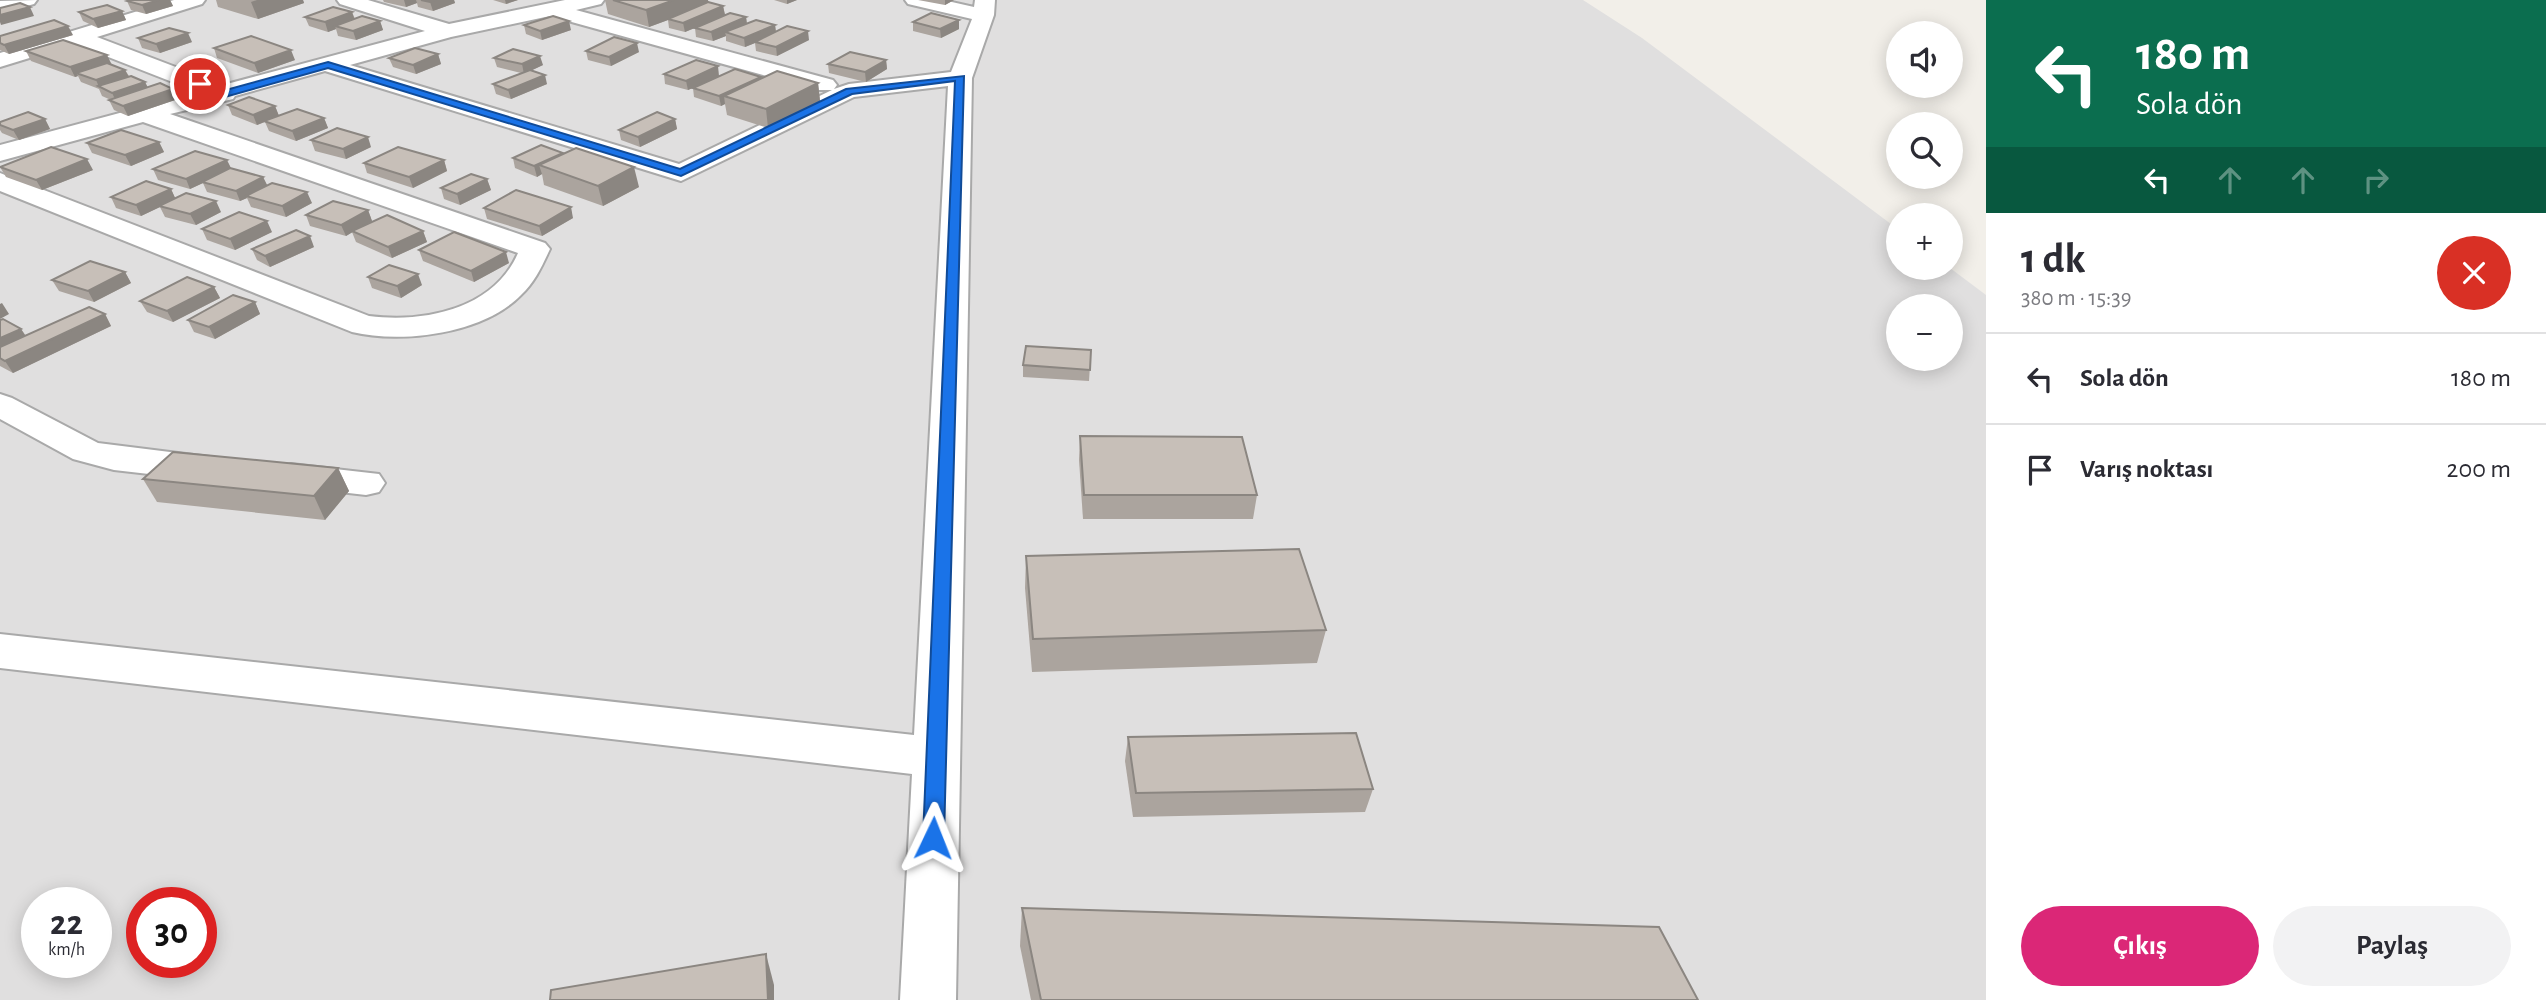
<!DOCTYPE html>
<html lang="tr">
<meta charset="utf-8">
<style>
body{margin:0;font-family:"Alegreya Sans",sans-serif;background:#f2f2f3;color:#2b2b33;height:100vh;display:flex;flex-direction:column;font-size:26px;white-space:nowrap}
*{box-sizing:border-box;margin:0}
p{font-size:23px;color:#7c7c81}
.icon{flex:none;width:38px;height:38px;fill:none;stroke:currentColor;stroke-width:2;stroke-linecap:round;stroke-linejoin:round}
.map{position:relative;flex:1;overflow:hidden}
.drawer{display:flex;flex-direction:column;background:#fff;width:560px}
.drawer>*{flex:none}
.top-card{background:#0b6e4f;color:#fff;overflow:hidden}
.controls{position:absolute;left:1886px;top:21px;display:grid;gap:14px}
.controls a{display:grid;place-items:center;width:77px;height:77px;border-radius:50%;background:#fff;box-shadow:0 4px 18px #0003;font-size:35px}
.speed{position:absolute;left:21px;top:887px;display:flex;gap:14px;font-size:35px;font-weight:700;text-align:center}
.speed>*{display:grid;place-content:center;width:91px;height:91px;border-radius:50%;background:#fff;box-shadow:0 4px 18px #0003;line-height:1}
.speed small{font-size:18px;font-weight:400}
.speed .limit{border:10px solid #d22;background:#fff;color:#111}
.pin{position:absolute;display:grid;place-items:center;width:60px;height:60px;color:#fff;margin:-30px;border:4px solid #fff;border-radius:50%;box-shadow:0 2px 7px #0007}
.me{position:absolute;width:77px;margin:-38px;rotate:2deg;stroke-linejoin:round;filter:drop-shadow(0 0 5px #0008)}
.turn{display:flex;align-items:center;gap:24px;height:147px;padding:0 35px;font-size:32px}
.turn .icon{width:91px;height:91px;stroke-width:2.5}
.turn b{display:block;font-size:49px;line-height:60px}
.lanes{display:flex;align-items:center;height:66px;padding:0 35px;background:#0003;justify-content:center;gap:35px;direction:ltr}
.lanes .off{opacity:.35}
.round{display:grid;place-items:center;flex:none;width:74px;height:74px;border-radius:37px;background:#f2f2f3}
.head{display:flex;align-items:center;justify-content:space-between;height:119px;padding:0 35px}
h1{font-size:42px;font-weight:600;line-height:52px}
.primary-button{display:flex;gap:14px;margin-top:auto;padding:14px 35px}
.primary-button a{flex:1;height:80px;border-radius:42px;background:#db2777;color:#fff;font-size:28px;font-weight:600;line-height:80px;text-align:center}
.primary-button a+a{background:#f2f2f3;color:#2b2b33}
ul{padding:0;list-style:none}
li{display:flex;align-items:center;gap:21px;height:91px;padding:0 35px;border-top:2px solid #e1e1e2}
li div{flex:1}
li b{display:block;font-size:26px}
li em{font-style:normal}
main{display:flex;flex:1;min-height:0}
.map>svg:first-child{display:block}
.residential{fill:#e0dfdf;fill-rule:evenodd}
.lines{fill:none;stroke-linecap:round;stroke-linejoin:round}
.street-casing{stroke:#a9a9a9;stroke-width:4}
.street{fill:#fff;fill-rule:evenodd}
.wall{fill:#aba49e}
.shaded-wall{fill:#8b8681}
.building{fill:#c7bfb8;stroke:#8b8681;stroke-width:2}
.route{fill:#1a73e8;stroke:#114b97;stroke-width:2}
</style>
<main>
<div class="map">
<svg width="1986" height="1000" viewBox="0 0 1986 1000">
<rect width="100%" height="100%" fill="#f2efe9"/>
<!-- residential -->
<path class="residential" d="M0,0H1583L1642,38L1899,230V268H1950L1986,295V1000H0ZM1899,306H1951V359H1899ZM37,903H96V962H37ZM142,903H201V962H142Z"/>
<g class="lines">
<!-- street casing -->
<g class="street-casing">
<g id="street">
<polygon points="37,0 34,4 0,13 0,1"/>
<path d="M174,0H205L202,4L97,37L223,85L425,31L340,4L337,0H368L449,24L565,0H604L601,4L576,10L833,80L837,85L834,89L849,84L951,72L972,19L908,4L905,0H943L974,7L975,0H995L994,15L972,78L956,1000H900L912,774L0,668V634L914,735L948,86L854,97L681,181L325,71L235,96L233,99L170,114L545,243L550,249C542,266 535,282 521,295C483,334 402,344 352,332L0,191V173L369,316C425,323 494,309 518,253L143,122L0,161V145L198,92L75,44L0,67V53ZM550,16L817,90H832L679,164L350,65L451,37Z"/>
<polygon points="0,394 12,398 98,443 210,457 223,461 229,469 223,477 210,481 114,470 73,459 0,419"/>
<polygon points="291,464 379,474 385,483 379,492 366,495 278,485 272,476 278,467"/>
</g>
</g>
<!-- street -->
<use href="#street" class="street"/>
</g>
<!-- wall -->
<g class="wall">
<polygon points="130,0 170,0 173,6 146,14 131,10 127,1"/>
<polygon points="216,0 303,0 304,3 258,19 218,7"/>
<polygon points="383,0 454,0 455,3 433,11 418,7 417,3 406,7 384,2"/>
<polygon points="493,0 518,0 506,4"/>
<polygon points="605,0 708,0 708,2 723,6 725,15 746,17 747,23 775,25 776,31 809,40 777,56 756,51 755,43 745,47 726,41 726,36 713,41 696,37 695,28 685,32 669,28 668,20 649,27 608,14"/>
<polygon points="774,0 797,0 787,4"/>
<polygon points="918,0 954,0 945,5"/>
<polygon points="122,11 126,20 98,28 83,21 79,12"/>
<polygon points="352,12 355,19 380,21 383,30 356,40 338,36 336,29 328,32 309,26 305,17"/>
<polygon points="913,22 959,29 941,38 913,31"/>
<polygon points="524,25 571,30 542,40 526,34"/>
<polygon points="73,35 9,54 0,50 0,36"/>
<polygon points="138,38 192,42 160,53 142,48"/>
<polygon points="214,48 295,60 258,73 217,58"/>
<polygon points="26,51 112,65 125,70 129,76 145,82 148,88 178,99 128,116 114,110 109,100 111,100 102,96 99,89 81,82 78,76 75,77 31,61"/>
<polygon points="586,51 639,52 611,66 588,60"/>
<polygon points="438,54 441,64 416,74 393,67 389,58"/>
<polygon points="494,58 543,65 532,70 547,84 511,99 496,94 493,84 521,73 497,67"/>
<polygon points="886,60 887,69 866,82 829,73 828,64"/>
<polygon points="664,74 719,76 818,83 820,101 768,128 727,115 725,104 721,106 694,97 693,88 688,90 665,84"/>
<polygon points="228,105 275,106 279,116 324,118 328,128 296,141 269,131 265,122 257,125 232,115"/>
<polygon points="45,119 50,129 19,140 2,133 0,130 0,122"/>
<polygon points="675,119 677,129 640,147 621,140 619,130"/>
<polygon points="311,140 371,147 346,159 315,151"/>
<polygon points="159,142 164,152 131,166 92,153 87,143"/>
<polygon points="563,154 639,187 603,206 544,185 542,174 537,177 515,168 513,158"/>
<polygon points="444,160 447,171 413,188 367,173 364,163"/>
<polygon points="0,167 93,170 42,190 6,177"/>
<polygon points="231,168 263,177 267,185 312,203 286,217 251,207 247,198 240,201 207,192 203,183 190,189 158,180 153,169"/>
<polygon points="487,179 491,190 460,205 444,199 441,188"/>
<polygon points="171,189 175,198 221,212 196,225 165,217 160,207 141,216 116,208 111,197"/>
<polygon points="484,208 573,218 542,236 487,219"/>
<polygon points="368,210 372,221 423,231 427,242 392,258 356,242 352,232 346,236 310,226 306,215"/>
<polygon points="202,229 272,232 235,250 207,240"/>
<polygon points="314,247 270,267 257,260 252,249"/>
<polygon points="419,250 509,263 474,282 423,261"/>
<polygon points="125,272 131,283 94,302 59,291 52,280"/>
<polygon points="368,277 422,285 401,298 372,288"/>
<polygon points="214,287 220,298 173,322 147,312 140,301"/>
<polygon points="255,302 260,314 215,339 194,332 188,320"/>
<polygon points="105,314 111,326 13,373 0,366 0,320 21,329 26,336"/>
<polygon points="1091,350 1089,381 1023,377 1023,365"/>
<polygon points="1080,436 1257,495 1253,519 1083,519 1079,460"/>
<polygon points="338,468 349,491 325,520 157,502 143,479"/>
<polygon points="1026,556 1326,630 1317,663 1032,672 1025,588"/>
<polygon points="1128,737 1373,789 1365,812 1133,817 1125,761"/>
<polygon points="1022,908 1698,1000 1031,1000 1020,946"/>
</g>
<!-- shaded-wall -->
<g class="shaded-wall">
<polygon points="159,0 170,0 173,6 146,14 142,5"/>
<polygon points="257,0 303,0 304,3 258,19 251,2"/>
<polygon points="404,0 416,0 417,3 406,7"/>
<polygon points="436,0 454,0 455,3 433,11 430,2"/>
<polygon points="505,0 518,0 506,4"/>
<polygon points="674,0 708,0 709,5 668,19 668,20 649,27 646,10"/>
<polygon points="787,0 797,0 787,4"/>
<polygon points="945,0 954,0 945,5"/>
<polygon points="723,6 725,15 685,32 683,23"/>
<polygon points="30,7 34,16 1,25 0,22 0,15"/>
<polygon points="122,11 126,20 98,28 93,19"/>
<polygon points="352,12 355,21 335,26 336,29 328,32 325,22"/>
<polygon points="746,17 747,26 725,32 726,36 713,41 711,32"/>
<polygon points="959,20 959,29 941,38 940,29"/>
<polygon points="380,21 383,30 356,40 353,31"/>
<polygon points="569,21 571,30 542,40 540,31"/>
<polygon points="775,25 776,34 755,42 755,43 745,47 744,38"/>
<polygon points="68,26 73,35 9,54 4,45"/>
<polygon points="808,31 809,40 777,56 776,47"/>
<polygon points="188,33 192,42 160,53 156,44"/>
<polygon points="637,43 639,52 611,66 609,57"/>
<polygon points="291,50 295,60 258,73 254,63"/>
<polygon points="438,54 441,64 416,74 413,65"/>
<polygon points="107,55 112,65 76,73 78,76 75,77 70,67"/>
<polygon points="540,56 543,65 524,74 522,64"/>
<polygon points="886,60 887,69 866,82 865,72"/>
<polygon points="718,66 719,76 688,90 686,81"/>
<polygon points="125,70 130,79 99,87 96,80"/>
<polygon points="545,75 547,84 511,99 508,90"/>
<polygon points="761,77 762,86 724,96 725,104 721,106 719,96"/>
<polygon points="145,82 150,92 117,103 112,93"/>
<polygon points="818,83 820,101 768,128 766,109"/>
<polygon points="173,89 178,99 128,116 123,106"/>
<polygon points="275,106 279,116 257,125 253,115"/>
<polygon points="324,118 328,128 296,141 292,131"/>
<polygon points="45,119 50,129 19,140 13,130"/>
<polygon points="675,119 677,129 640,147 638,137"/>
<polygon points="368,137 371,147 346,159 343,149"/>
<polygon points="159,142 164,152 131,166 125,155"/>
<polygon points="563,153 565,163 539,165 542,174 537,177 534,166"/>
<polygon points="87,159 93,170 42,190 36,180"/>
<polygon points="227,160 232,170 202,182 203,183 190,189 186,179"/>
<polygon points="444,160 447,171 413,188 409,177"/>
<polygon points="634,167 639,187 603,206 598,186"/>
<polygon points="263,177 268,187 246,196 247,198 240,201 236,191"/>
<polygon points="487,179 491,190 460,205 457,194"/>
<polygon points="171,189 176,200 159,206 160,207 141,216 136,205"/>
<polygon points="307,192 312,203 286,217 282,206"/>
<polygon points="216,201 221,212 196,225 190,214"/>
<polygon points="571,207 573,218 542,236 539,226"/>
<polygon points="368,210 372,221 346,236 341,225"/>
<polygon points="267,221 272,232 235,250 230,239"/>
<polygon points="423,231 427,242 392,258 388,247"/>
<polygon points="310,236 314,247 270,267 265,256"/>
<polygon points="506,252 509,263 474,282 471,271"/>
<polygon points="125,272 131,283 94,302 88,291"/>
<polygon points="418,274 422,285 401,298 397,286"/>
<polygon points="214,287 220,298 173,322 167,311"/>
<polygon points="255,302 260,314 215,339 209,327"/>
<polygon points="2,303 9,314 0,319 0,304"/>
<polygon points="105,314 111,326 13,373 5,361"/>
<polygon points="21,329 28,340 0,353 0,338"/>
<polygon points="338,468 349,491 325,520 314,496"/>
<polygon points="766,954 774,985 774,1000 768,1000"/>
</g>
<!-- building -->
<g class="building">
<polygon points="130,0 159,0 142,5 127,1"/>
<polygon points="421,0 436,0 430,2"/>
<polygon points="613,0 674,0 646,10"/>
<polygon points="708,2 723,6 683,23 668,19"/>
<polygon points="20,3 30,7 0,15 0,8"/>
<polygon points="107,5 122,11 93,19 79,12"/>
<polygon points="333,7 352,12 325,22 305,17"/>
<polygon points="730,13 746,17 711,32 695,28"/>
<polygon points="931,13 959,20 940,29 913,22"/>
<polygon points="362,16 380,21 353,31 335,26"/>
<polygon points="553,16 569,21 540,31 524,25"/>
<polygon points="54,20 68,26 4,45 0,43 0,36"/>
<polygon points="756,20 775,25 744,38 725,32"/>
<polygon points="787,26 808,31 776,47 755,42"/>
<polygon points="169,28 188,33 156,44 138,38"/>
<polygon points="251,36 291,50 254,63 214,48"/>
<polygon points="614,37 637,43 609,57 586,51"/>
<polygon points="63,40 107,55 70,67 26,51"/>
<polygon points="415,48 438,54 413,65 389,58"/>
<polygon points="513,49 540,56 522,64 494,58"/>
<polygon points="850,52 886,60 865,72 828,64"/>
<polygon points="696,60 718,66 686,81 664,74"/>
<polygon points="107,63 125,70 96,80 76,73"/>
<polygon points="735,69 761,77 719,96 693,88"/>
<polygon points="530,70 545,75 508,90 493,84"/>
<polygon points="777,71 818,83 766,109 724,96"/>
<polygon points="131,76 145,82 112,93 98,86"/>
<polygon points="160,83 173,89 123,106 109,100"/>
<polygon points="249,97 275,106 253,115 228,105"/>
<polygon points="297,109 324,118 292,131 264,121"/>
<polygon points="28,112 45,119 13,130 0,125 0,122"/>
<polygon points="657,112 675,119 638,137 619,130"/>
<polygon points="337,128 368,137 343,149 311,140"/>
<polygon points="121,130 159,142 125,155 87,143"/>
<polygon points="541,145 563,153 534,166 513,158"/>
<polygon points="51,147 87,159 36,180 0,167"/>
<polygon points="398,147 444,160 409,177 364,163"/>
<polygon points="576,148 634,167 598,186 539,165"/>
<polygon points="195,151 227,160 186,179 153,169"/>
<polygon points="230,168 263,177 236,191 202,182"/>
<polygon points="471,174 487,179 457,194 441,188"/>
<polygon points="146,181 171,189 136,205 111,197"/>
<polygon points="272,183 307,192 282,206 246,196"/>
<polygon points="516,190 571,207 539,226 484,208"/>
<polygon points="186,193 216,201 190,214 159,206"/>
<polygon points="333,201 368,210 341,225 306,215"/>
<polygon points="239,212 267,221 230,239 202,229"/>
<polygon points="387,215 423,231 388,247 352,231"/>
<polygon points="296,230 310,236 265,256 252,249"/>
<polygon points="454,232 506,252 471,271 419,250"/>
<polygon points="90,261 125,272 88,291 52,280"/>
<polygon points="389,265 418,274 397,286 368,277"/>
<polygon points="187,277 214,287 167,311 140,301"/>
<polygon points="233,295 255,302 209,327 188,320"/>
<polygon points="89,307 105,314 5,361 0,358 0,347"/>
<polygon points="3,319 21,329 0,338 0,320"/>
<polygon points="1026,346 1091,350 1090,370 1023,365"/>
<polygon points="1080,436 1242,437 1257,495 1084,495"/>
<polygon points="173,452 338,468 314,496 143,479"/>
<polygon points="1299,549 1326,630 1033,639 1026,556"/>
<polygon points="1356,733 1373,789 1136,793 1128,737"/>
<polygon points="1022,908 1659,927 1698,1000 1041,1000"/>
<polygon points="766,954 768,1000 550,1000 551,990"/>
</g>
<!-- route -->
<polygon class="route" points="328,62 680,169 846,89 964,76 944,838 941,845 933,847 926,845 923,838 955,81 852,94 681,176 328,68 225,97 195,84 200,81 226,90"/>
</svg>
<div class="controls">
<a><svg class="icon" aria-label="sound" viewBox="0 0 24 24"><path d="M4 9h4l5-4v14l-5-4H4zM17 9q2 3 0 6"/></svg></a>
<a><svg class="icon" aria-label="search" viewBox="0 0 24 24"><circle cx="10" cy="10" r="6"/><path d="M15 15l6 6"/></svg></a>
<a>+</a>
<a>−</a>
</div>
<div class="speed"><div>22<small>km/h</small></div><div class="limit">30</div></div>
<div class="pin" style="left:200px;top:84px;background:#d93025"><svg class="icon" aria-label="arrive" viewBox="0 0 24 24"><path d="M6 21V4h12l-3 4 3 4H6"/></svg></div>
<svg class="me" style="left:933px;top:838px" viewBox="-20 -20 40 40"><path d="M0-17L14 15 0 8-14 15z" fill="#1a73e8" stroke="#fff" stroke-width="4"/></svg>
</div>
<section class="drawer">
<div class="top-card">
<div class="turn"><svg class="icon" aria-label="left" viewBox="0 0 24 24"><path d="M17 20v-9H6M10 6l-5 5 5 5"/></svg><div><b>180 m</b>Sola dön</div></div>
<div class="lanes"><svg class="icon" aria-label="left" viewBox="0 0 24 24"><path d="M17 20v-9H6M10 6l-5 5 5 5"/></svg><svg class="icon off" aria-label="ahead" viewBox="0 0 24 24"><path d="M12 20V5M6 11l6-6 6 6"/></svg><svg class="icon off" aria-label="ahead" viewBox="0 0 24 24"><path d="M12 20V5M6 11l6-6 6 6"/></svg><svg class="icon off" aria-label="right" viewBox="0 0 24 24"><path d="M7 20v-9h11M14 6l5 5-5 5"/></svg></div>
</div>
<div class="head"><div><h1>1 dk</h1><p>380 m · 15:39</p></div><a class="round" style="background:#d93025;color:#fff"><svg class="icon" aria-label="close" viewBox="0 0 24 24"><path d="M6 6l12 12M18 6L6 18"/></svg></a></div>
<ul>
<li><svg class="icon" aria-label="left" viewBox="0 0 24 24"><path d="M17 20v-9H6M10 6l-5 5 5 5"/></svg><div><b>Sola dön</b></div><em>180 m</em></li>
<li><svg class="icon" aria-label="arrive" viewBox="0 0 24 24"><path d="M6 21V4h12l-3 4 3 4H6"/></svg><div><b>Varış noktası</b></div><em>200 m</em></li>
</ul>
<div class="primary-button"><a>Çıkış</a><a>Paylaş</a></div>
</section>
</main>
